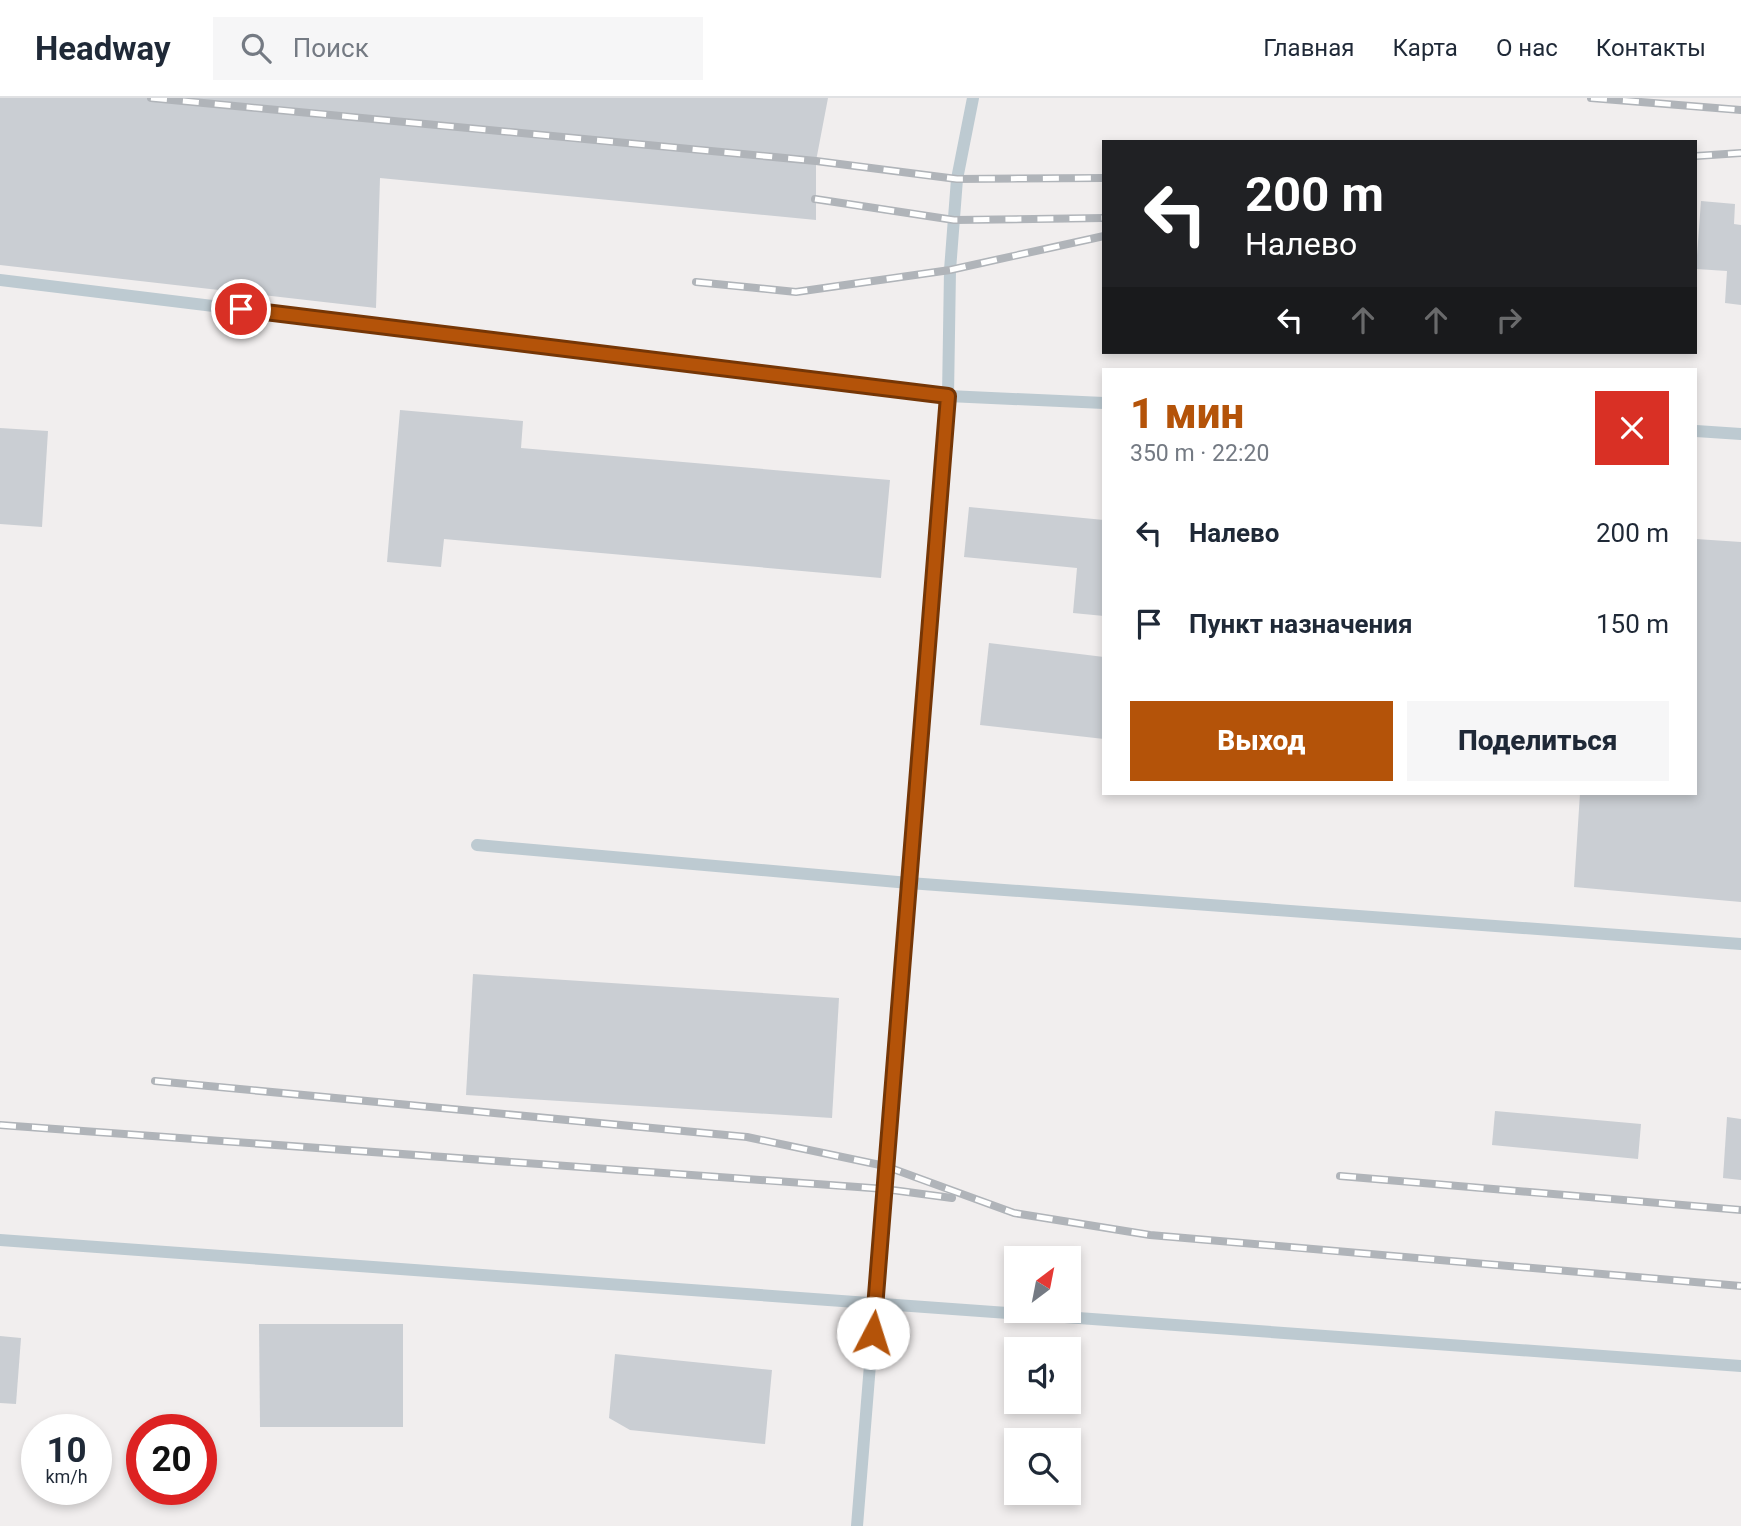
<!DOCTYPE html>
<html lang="ru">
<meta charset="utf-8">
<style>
body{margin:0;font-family:Roboto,sans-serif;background:#f6f6f7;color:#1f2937;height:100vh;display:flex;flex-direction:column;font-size:26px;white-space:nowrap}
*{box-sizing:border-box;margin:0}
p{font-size:23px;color:#747a83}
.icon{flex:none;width:38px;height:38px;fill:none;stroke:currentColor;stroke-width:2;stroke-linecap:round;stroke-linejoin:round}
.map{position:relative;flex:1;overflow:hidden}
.details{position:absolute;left:1102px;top:270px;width:595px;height:427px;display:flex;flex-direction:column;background:#fff;border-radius:0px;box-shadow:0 4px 10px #0003}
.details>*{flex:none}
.banner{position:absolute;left:1102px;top:42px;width:595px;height:214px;border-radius:0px;box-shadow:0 4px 10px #0003;background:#202124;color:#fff;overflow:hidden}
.needle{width:46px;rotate:32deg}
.tools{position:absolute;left:1004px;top:1148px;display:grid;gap:14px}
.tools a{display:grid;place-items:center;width:77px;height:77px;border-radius:0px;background:#fff;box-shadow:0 4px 10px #0003;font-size:35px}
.speed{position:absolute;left:21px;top:1316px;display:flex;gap:14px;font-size:35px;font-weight:700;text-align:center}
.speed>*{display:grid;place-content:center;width:91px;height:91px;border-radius:50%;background:#fff;box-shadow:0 4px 10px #0003;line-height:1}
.speed small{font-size:18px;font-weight:400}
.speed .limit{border:10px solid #d22;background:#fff;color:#111}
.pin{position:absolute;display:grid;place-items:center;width:60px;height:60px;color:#fff;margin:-30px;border:4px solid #fff;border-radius:50%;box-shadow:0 2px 7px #0007}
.me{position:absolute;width:77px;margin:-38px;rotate:5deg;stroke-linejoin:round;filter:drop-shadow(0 0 5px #0008)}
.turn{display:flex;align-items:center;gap:24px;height:147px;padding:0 28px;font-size:32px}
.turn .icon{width:91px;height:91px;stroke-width:2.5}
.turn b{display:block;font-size:49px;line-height:60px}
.lanes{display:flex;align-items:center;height:66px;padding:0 28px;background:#0003;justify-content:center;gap:35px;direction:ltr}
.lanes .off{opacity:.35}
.round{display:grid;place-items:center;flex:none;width:74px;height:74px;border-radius:0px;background:#f6f6f7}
.head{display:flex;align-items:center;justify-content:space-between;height:119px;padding:0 28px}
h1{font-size:42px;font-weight:800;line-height:52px;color:#b45309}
.action{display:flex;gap:14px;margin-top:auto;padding:14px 28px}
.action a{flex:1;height:80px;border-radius:0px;background:#b45309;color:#fff;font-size:28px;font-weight:800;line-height:80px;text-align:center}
.action a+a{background:#f6f6f7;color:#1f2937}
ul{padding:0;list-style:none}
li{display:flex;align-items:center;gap:21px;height:91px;padding:0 28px}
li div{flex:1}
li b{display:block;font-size:26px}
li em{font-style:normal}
header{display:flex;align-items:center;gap:42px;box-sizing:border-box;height:98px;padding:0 35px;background:#fff;border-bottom:2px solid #e0e1e3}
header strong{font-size:33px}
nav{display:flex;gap:38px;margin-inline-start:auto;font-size:24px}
.search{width:490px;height:63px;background:#f6f6f7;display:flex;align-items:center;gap:18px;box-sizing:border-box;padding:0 24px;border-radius:0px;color:#747a83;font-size:26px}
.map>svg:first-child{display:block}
.building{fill:#caced3}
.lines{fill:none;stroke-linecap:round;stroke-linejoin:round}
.lane{stroke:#bdcad1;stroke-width:12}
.rail-casing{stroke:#b0b4b9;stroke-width:8}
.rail{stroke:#fff;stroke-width:5;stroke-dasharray:16;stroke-linecap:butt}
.route-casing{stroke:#753606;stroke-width:18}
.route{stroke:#b45309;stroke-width:12}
</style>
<header>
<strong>Headway</strong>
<div class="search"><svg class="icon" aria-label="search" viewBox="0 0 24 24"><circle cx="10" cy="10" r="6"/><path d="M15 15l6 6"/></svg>Поиск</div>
<nav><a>Главная</a><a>Карта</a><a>О нас</a><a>Контакты</a></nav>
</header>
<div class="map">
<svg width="1741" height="1428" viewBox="0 0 1741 1428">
<rect width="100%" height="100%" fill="#f1eeee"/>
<!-- building -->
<g class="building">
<polygon points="0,0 828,0 816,63 816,122 380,80 376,210 0,167"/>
<polygon points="1701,103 1735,106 1734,126 1741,127 1741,207 1725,205 1727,173 1696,171"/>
<polygon points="400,312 523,323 521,350 890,382 881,480 444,441 441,469 387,464"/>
<polygon points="0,330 48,333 42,429 0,426"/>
<polygon points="969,409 1104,422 1104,518 1073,515 1077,470 964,459"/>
<polygon points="1696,441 1741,444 1741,804 1574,789 1580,695 1696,695"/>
<polygon points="989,545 1104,559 1104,641 980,627"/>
<polygon points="473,876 839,900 832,1020 466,997"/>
<polygon points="1495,1013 1641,1026 1638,1061 1492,1047"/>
<polygon points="1727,1019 1741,1021 1741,1082 1723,1080"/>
<polygon points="259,1226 403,1226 403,1329 260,1329"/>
<polygon points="0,1238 21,1240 16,1306 0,1305"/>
<polygon points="615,1256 772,1272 765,1346 630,1332 609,1320"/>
</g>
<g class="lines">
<!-- lane -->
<g class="lane">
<polyline points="0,182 948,298 1104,305"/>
<polyline points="1696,333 1741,336"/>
<polyline points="477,747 909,785 1741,846"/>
<polyline points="0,1142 1741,1268"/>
<polyline points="857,1428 948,298 950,172 957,81 973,0"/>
</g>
<!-- rail casing -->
<g class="rail-casing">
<g id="rail">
<polyline points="151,0 816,63 957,81 1104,80"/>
<polyline points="1591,0 1741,12"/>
<polyline points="1696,58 1741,55"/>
<polyline points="815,101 954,122 1104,120"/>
<polyline points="696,184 796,194 950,172 1104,138"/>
<polyline points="155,983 747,1039 885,1068 1014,1115 1150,1137 1741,1188"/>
<polyline points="0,1027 885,1091 952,1100"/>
<polyline points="1340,1078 1741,1112"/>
</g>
</g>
<!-- rail -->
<use href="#rail" class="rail"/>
</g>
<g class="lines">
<!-- route casing -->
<g class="route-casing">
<polyline id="route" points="241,211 948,298 873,1235"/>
</g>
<!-- route -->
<use href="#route" class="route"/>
</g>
</svg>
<div class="tools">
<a><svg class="needle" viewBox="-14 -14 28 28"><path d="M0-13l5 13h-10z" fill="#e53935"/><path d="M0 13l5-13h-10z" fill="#747a83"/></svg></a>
<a><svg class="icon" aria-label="sound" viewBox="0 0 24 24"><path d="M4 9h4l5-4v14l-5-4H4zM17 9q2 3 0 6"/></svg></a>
<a><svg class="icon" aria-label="search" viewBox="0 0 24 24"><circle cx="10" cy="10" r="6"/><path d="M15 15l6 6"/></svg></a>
</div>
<div class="speed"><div>10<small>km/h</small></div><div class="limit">20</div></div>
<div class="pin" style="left:241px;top:211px;background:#d93025"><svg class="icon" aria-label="arrive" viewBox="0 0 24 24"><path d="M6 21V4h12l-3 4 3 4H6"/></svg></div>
<svg class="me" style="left:873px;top:1235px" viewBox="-20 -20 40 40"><circle r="19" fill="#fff"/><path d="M0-13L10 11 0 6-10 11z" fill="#b45309"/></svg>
<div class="banner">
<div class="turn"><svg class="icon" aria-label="left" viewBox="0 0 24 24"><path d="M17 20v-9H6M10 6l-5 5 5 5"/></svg><div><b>200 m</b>Налево</div></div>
<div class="lanes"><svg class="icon" aria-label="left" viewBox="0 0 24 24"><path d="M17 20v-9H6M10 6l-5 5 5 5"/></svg><svg class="icon off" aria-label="ahead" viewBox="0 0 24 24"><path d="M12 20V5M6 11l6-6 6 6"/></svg><svg class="icon off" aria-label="ahead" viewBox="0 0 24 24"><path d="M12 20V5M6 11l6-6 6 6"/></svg><svg class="icon off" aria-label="right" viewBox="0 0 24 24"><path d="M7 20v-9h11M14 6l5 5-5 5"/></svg></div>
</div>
<section class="details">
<div class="head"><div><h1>1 мин</h1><p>350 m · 22:20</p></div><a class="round" style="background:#d93025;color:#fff"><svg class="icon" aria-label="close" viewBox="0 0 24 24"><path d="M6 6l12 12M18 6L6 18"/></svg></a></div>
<ul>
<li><svg class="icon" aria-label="left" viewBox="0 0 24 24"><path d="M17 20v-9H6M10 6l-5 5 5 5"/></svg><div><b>Налево</b></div><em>200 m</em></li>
<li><svg class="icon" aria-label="arrive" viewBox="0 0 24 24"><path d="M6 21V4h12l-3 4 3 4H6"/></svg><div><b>Пункт назначения</b></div><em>150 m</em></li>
</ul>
<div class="action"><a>Выход</a><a>Поделиться</a></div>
</section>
</div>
